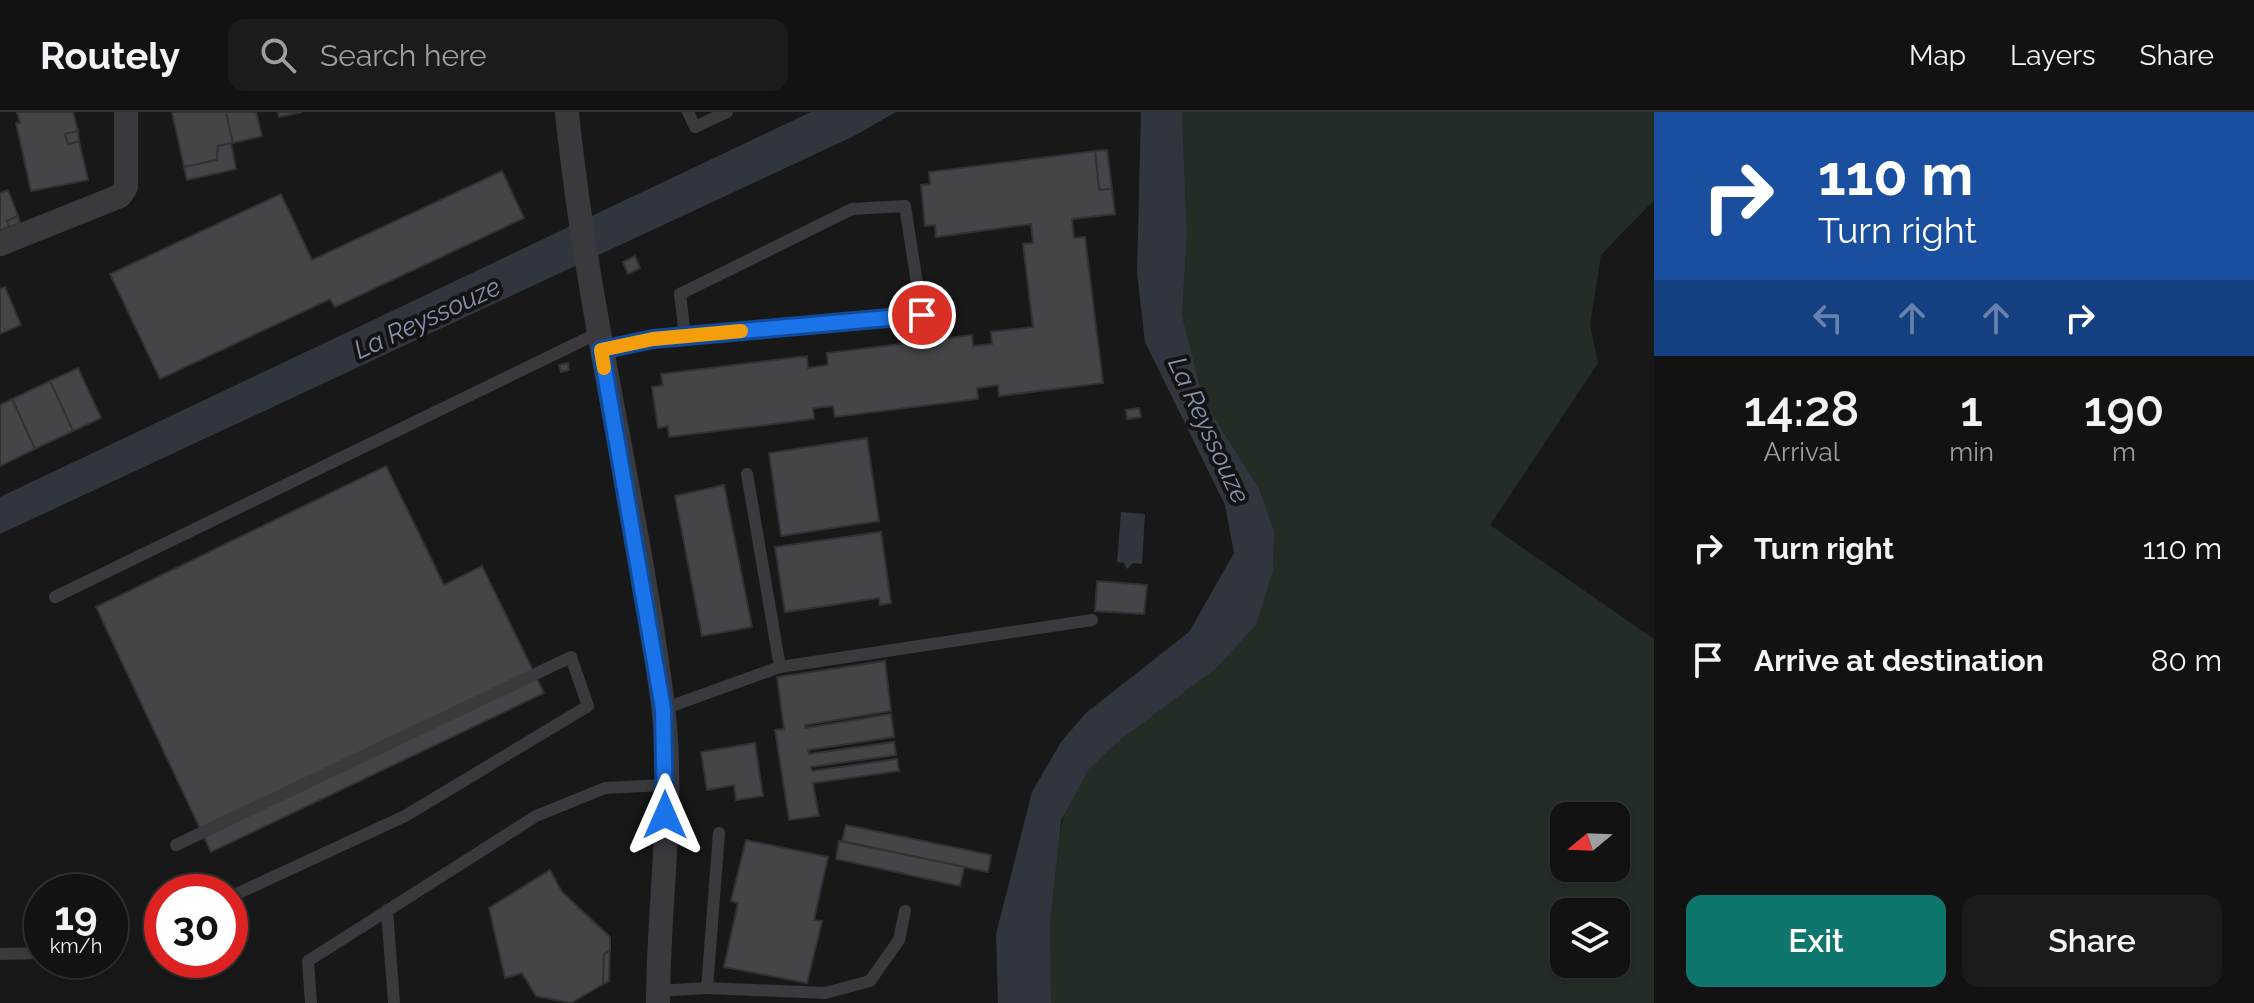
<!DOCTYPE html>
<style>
body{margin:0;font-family:Raleway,sans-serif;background:#1b1b1c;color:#f1f3f6;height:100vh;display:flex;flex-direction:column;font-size:30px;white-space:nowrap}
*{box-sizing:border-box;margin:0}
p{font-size:26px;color:#9c9ea0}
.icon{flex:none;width:44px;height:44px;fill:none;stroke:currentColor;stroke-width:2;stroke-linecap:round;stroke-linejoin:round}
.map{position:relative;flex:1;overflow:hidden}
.panel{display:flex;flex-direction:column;background:#121213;width:600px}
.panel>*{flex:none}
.hud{background:#1a4fa0;color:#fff;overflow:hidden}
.needle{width:52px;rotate:251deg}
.tools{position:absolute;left:1550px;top:690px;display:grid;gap:16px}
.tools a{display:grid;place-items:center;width:80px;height:80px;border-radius:16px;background:#121213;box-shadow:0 2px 6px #0004,0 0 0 2px #313233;font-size:40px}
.speed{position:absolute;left:24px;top:762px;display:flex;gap:16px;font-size:40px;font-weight:700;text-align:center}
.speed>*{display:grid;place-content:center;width:104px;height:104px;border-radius:50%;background:#121213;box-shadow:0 2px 6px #0004,0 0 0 2px #313233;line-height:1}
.speed small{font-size:20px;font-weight:400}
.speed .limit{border:12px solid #d22;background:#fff;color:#111}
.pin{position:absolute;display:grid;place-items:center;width:68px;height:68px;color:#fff;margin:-34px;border:4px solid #fff;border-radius:50%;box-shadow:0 2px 8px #0007}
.me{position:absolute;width:88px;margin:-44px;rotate:0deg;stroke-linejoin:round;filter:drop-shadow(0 0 6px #0008)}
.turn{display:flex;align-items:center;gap:28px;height:168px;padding:0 32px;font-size:36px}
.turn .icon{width:104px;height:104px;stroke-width:2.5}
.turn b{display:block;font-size:56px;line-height:68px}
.lanes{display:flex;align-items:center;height:76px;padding:0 32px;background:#0003;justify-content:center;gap:40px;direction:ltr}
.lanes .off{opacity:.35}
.eta{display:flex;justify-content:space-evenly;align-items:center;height:136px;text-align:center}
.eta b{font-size:48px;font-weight:600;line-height:56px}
.button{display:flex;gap:16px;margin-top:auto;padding:16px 32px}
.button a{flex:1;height:92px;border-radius:16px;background:#0f766e;color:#fff;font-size:32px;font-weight:600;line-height:92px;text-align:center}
.button a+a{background:#1b1b1c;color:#f1f3f6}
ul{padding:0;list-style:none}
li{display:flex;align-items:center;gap:24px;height:112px;padding:0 32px}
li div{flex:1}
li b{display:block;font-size:30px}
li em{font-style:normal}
header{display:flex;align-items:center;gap:48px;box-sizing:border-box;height:112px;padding:0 40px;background:#121213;border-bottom:2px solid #313233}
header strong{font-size:38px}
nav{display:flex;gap:44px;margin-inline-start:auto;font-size:28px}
.search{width:560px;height:72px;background:#1b1b1c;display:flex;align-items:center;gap:20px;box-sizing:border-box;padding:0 28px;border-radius:16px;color:#9c9ea0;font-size:30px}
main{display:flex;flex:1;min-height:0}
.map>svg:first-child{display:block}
.green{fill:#242c26;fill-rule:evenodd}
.water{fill:#31363e}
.building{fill:#454549;stroke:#323235;stroke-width:2}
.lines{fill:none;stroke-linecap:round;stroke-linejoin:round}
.service{stroke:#39393e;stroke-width:12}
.minor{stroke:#39393e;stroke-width:24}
.route-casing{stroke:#114b97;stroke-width:20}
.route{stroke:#1a73e8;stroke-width:14}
.slow{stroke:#f59e0b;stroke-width:14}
.labels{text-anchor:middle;stroke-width:8;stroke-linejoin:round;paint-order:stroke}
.water-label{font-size:26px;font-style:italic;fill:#8694af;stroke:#131314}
</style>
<header>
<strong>Routely</strong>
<div class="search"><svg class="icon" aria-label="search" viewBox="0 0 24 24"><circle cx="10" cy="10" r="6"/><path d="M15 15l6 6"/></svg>Search here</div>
<nav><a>Map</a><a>Layers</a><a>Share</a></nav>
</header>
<main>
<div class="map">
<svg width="1654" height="891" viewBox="0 0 1654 891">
<rect width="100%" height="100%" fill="#181819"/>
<!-- green -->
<path class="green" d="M1182,0H1654V88L1601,143L1590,213L1598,251L1490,413L1654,527V891H1051C1050,822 1042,713 1089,656C1097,647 1107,639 1116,631L1274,419L1259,376L1204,290L1182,203L1187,121ZM1564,704H1616V756H1564ZM1564,800H1616V852H1564Z"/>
<!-- water -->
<g class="water">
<polygon points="811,0 896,0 854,24 0,422 0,385"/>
<polygon points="1141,0 1182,0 1187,121 1182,203 1204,290 1259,376 1274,419 1273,458 1256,513 1215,557 1116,631 1088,658 1061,709 1050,809 1051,891 998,891 996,822 1032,680 1061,630 1086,601 1189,520 1234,441 1225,393 1145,230 1137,161"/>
<polygon points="1121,400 1145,402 1142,452 1133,451 1127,457 1124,451 1117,450"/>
</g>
<!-- building -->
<g class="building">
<polygon points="17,0 73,0 78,19 65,22 68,32 79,29 88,68 31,79 16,11 20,11"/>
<polygon points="172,0 226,0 233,31 218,34 217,48 184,55"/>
<polygon points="226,0 256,0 262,24 233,31"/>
<polygon points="278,0 302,0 279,5"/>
<polygon points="78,19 79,29 68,32 65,22"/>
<polygon points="231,31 236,57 187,68 184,55 217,48 218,34"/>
<polygon points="1107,38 1112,77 1099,78 1095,39"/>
<polygon points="1095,39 1099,78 1112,77 1115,102 1072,107 1074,126 1085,125 1103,271 999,284 998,273 977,276 978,287 835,305 833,294 813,296 814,307 669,325 668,314 658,316 652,275 663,273 661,262 807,244 808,256 828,253 827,241 972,223 973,234 992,232 991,220 1033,215 1023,132 1033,131 1031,112 936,125 935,113 925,114 921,73 930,72 929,60"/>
<polygon points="502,59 524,106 335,195 330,187 160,267 110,162 281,82 312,148"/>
<polygon points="8,78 18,104 7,109 9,115 0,118 0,81"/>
<polygon points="18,104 20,111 9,115 7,109"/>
<polygon points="635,144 640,156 628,162 623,150"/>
<polygon points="5,175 21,213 0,222 0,177"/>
<polygon points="568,251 569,258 561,260 559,253"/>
<polygon points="78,256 101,306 73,319 50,269"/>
<polygon points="50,269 73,319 35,337 12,287"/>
<polygon points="12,287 35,337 0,354 0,293"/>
<polygon points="1139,296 1141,305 1127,307 1126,298"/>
<polygon points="867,326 879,409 781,424 769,341"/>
<polygon points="386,354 444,473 482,454 544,581 211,740 96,495"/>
<polygon points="724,373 752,515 702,524 675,384"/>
<polygon points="881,420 891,491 880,493 879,486 785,500 775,435"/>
<polygon points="1097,469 1147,473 1144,502 1095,499"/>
<polygon points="885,549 891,599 805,613 805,616 891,602 894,625 808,638 809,642 894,630 896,643 811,655 812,659 897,647 899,659 813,671 819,704 789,708 775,618 784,617 777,565"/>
<polygon points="755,631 763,684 736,688 734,673 707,678 701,640"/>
<polygon points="846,713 991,743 988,760 842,729"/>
<polygon points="746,728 828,745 814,808 822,809 807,871 724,855 738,791 731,789"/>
<polygon points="839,729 964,755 960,774 836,747"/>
<polygon points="550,758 562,780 610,825 610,839 604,842 603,872 571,891 536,884 522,861 505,866 489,796"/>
<polygon points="610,839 609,869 603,872 604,842"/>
</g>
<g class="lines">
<!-- service -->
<g class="service">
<polyline points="688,0 695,15 727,0"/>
<polyline points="601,238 653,227 922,203 905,94 852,97 680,182 685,224"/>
<polyline points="55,485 598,221"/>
<polyline points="780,555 1092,508"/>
<polyline points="663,597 780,555 747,362"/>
<polyline points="176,733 571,545 588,594 405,704 230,785"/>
<polyline points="387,798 394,891"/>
<polyline points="0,842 42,841"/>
<polyline points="707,876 825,881 870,869 899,828 905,799"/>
<polyline points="658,879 707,876 719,721"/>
<polyline points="311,891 308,849 536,704 605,676 664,673"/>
</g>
<!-- minor -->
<g class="minor">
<path d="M567,0C587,200 638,395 663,594C675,690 658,794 658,891"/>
<polyline points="0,132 120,84 126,75 126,0"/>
</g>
</g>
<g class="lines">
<!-- route casing -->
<g class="route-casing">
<polyline id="route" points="665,703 663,597 601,238 653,227 922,203"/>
</g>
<!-- route -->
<use href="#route" class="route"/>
<!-- slow -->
<polyline class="slow" points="604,256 601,238 653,227 741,219"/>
</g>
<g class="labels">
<!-- water labels -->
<g class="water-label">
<text transform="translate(427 206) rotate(-25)" y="9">La Reyssouze</text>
<text transform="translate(1209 318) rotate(65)" y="9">La Reyssouze</text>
</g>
</g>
</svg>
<div class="tools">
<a><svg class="needle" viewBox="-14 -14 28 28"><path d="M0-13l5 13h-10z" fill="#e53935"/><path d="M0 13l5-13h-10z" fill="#9c9ea0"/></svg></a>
<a><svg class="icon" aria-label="layers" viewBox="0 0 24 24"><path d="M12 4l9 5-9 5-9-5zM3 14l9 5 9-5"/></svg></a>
</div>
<div class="speed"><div>19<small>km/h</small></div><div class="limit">30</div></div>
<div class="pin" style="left:922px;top:203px;background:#d93025"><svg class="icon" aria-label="arrive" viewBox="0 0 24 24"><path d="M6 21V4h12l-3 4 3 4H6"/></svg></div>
<svg class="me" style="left:665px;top:703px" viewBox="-20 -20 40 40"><path d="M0-17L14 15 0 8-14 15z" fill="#1a73e8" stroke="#fff" stroke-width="4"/></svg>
</div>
<section class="panel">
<div class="hud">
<div class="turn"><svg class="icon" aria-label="right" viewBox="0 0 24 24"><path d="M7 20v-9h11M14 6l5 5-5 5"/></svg><div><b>110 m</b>Turn right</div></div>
<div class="lanes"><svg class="icon off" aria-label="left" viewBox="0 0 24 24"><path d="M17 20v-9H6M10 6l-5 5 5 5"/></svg><svg class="icon off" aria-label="ahead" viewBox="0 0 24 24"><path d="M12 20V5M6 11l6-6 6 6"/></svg><svg class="icon off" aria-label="ahead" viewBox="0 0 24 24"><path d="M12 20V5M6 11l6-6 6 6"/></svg><svg class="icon" aria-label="right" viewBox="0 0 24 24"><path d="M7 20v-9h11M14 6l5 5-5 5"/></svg></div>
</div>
<div class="eta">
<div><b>14:28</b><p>Arrival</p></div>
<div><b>1</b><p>min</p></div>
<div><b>190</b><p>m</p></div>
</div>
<ul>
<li><svg class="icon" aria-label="right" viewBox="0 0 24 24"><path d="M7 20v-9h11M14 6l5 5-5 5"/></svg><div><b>Turn right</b></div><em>110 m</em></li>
<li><svg class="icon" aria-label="arrive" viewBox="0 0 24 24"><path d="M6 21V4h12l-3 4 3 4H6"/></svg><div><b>Arrive at destination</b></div><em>80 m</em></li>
</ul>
<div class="button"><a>Exit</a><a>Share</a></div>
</section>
</main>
